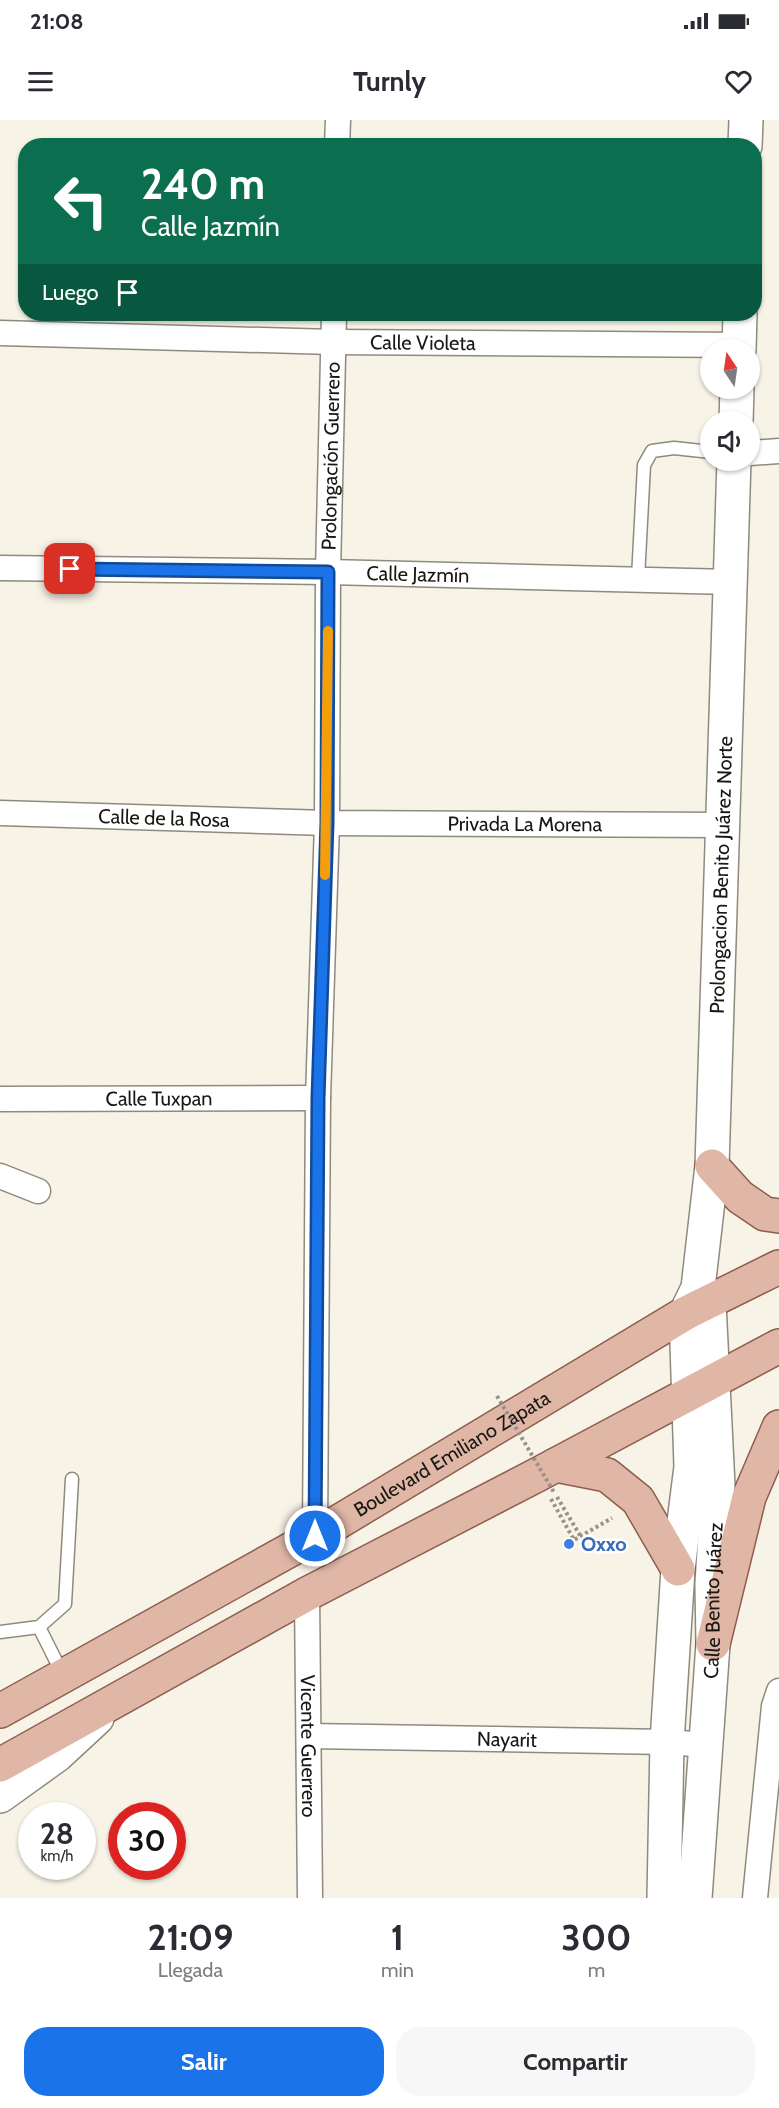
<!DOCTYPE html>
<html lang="es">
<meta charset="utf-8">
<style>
body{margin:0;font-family:Cabin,sans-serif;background:#f7f7f7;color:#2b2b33;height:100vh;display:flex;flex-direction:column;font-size:22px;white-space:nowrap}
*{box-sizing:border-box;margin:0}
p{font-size:20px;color:#7c7c81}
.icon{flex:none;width:33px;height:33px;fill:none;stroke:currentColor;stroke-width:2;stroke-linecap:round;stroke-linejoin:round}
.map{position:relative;height:1778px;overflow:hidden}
.drawer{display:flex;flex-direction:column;background:#fff;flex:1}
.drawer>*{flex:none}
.top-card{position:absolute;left:18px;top:18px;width:744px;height:183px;border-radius:24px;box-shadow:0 2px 4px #0004;background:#0b6e4f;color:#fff;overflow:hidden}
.needle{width:39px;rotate:347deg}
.tools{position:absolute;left:700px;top:219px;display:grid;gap:12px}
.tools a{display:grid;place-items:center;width:60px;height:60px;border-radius:50%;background:#fff;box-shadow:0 2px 4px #0004;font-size:30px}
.speed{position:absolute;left:18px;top:1682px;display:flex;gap:12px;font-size:30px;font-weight:700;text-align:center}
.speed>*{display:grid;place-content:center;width:78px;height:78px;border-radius:50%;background:#fff;box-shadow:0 2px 4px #0004;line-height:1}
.speed small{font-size:15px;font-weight:400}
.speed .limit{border:9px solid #d22;background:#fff;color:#111}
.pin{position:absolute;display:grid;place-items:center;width:51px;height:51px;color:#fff;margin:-26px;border-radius:12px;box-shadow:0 3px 9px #0006}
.me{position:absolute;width:66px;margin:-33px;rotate:0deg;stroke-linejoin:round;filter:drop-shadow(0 0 4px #0008)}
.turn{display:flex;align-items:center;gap:21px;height:126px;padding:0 24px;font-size:27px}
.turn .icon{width:78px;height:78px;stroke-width:2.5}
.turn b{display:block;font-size:42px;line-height:51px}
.then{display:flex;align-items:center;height:57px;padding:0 24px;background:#0003;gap:12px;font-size:22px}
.eta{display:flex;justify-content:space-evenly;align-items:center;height:102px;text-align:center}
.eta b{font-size:36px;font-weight:700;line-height:42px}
.primary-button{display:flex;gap:12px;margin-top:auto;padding:12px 24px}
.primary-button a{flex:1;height:69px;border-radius:24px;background:#1a73e8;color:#fff;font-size:24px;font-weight:700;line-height:69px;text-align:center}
.primary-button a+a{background:#f7f7f7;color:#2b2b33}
.status{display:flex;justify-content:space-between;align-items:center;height:42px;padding:0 30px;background:#fff;direction:ltr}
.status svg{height:16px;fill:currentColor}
header{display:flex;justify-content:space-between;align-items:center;height:78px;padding:0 24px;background:#fff;font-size:27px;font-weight:700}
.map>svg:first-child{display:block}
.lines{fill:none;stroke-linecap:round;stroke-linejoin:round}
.lane-casing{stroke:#8e8a7e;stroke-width:15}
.street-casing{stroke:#8e8a7e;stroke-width:27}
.secondary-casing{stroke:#8e8a7e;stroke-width:36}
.primary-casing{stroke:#8d5e4d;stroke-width:36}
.path{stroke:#969289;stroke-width:4;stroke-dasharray:3 3;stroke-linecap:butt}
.lane{stroke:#fff;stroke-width:12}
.street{stroke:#fff;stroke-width:24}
.secondary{stroke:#fff;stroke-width:33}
.primary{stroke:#e0b6a7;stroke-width:33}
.path-bridge{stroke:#969289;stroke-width:4;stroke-dasharray:3 3;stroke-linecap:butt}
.route-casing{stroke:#114b97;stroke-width:15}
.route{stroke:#1a73e8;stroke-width:10}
.slow{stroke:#f59e0b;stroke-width:10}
.shop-dot{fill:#3f7fe0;stroke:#fff;stroke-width:2}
.labels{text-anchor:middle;stroke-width:5;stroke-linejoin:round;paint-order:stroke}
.street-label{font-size:20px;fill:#191713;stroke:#fff}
.shop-label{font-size:20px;font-weight:bold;fill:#366cbe;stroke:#fff;text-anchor:start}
</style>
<div class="status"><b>21:08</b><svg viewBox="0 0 49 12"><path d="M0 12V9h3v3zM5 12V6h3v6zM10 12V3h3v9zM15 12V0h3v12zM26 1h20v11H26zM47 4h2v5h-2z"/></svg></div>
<header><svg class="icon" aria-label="menu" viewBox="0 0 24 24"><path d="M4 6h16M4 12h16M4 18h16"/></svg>Turnly<svg class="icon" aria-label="heart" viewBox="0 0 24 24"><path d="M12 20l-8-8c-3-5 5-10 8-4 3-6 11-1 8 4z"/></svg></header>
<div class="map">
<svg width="779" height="1778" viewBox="0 0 779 1778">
<rect width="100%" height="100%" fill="#f8f3e7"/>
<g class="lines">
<!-- lane casing -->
<g class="lane-casing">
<g id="lane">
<polyline points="638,458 644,345 652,331 674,328 711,332"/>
<polyline points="39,1507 63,1555"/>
<polyline points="0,1512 39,1507 65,1484 72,1359"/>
</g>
</g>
<!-- street casing -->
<g class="street-casing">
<g id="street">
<polyline points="337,26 338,0"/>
<path id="s1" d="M0,213L333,222L739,225"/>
<polyline points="750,333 779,331"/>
<path id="s2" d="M0,448L328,452L730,462"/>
<path id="s3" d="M0,693L327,703L722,705"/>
<path id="s4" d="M0,979L318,978"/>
<polyline points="0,1056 38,1071"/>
<path id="s5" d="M315,1416L318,978L327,703L328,452L334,194"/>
<path id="s6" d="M307,1474L310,1778"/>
<path id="s7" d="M309,1616L667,1622L706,1625"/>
<polyline points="755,1778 774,1586 779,1571"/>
</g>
</g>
<!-- secondary casing -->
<g class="secondary-casing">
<g id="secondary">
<polyline points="745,26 746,0"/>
<polyline points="739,230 740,194"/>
<polyline points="736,302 737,268"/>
<polyline points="0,1676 57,1635 97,1598"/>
<path id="s8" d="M664,1778L667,1622L678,1449L691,1347L686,1193L698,1168L712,1046L734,340"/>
<path id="s9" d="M695,1778L713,1524L712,1464L718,1366L709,1183L698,1168"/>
</g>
</g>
<!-- primary casing -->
<g class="primary-casing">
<g id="primary">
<polyline points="712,1046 740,1077 765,1094 779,1096"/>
<polyline points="556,1345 607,1355 638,1380 678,1449"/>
<polyline points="713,1524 749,1377 779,1307"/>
<path id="s10" d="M0,1591L315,1416L686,1193L779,1147"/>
<polyline points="0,1645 307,1474 537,1355 779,1226"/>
</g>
</g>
<!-- path -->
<g class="path">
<polyline points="557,1377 581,1417"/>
<polyline points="551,1379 574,1420 612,1398"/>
</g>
<!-- lane -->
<use href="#lane" class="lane"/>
<!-- street -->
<use href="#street" class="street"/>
<!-- secondary -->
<use href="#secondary" class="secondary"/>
<!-- primary -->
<use href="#primary" class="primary"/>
<!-- path-bridge -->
<polyline class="path-bridge" points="497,1276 555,1374"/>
</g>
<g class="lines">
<!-- route casing -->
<g class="route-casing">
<polyline id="route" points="70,449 328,452 327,703 318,978 315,1416"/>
</g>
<!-- route -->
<use href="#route" class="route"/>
<!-- slow -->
<polyline class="slow" points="325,755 328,511"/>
</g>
<!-- markers -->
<circle class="shop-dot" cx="569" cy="1424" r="6"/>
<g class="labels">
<!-- street labels -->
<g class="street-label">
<text dy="7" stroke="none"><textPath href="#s1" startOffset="423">Calle Violeta</textPath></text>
<text dy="7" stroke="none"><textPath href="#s5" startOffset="1080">Prolongación Guerrero</textPath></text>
<text dy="7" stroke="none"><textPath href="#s2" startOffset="418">Calle Jazmín</textPath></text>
<text dy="7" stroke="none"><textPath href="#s3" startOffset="164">Calle de la Rosa</textPath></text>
<text dy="7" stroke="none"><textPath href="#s3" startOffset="525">Privada La Morena</textPath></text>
<text dy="7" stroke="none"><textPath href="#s8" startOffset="1028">Prolongacion Benito Juárez Norte</textPath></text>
<text dy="7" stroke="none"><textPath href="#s4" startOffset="159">Calle Tuxpan</textPath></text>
<text dy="7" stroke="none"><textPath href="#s10" startOffset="520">Boulevard Emiliano Zapata</textPath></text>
<text dy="7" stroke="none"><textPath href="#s9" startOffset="298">Calle Benito Juárez</textPath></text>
<text dy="7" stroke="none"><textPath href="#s7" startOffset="198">Nayarit</textPath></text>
<text dy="7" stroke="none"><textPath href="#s6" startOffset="152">Vicente Guerrero</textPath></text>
</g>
<!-- shop labels -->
<g class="shop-label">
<text x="581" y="1431">Oxxo</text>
</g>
</g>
</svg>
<div class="tools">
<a><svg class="needle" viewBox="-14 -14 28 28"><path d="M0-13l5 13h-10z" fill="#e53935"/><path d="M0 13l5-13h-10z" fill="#7c7c81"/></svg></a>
<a><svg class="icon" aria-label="sound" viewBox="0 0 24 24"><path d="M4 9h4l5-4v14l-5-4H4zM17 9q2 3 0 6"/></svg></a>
</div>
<div class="speed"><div>28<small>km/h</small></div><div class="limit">30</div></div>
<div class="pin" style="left:70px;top:449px;background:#d93025"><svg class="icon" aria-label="arrive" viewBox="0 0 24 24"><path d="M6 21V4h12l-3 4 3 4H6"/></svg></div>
<svg class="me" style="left:315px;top:1416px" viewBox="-20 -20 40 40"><circle r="17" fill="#1a73e8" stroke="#fff" stroke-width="3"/><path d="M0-11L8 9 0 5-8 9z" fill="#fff"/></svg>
<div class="top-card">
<div class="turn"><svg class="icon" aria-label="left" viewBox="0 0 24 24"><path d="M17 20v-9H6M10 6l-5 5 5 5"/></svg><div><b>240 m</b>Calle Jazmín</div></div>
<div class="then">Luego<svg class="icon" aria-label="arrive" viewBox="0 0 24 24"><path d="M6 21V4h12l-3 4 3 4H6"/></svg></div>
</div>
</div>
<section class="drawer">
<div class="eta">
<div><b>21:09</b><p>Llegada</p></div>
<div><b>1</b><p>min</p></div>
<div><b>300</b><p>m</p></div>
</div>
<div class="primary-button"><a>Salir</a><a>Compartir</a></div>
</section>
